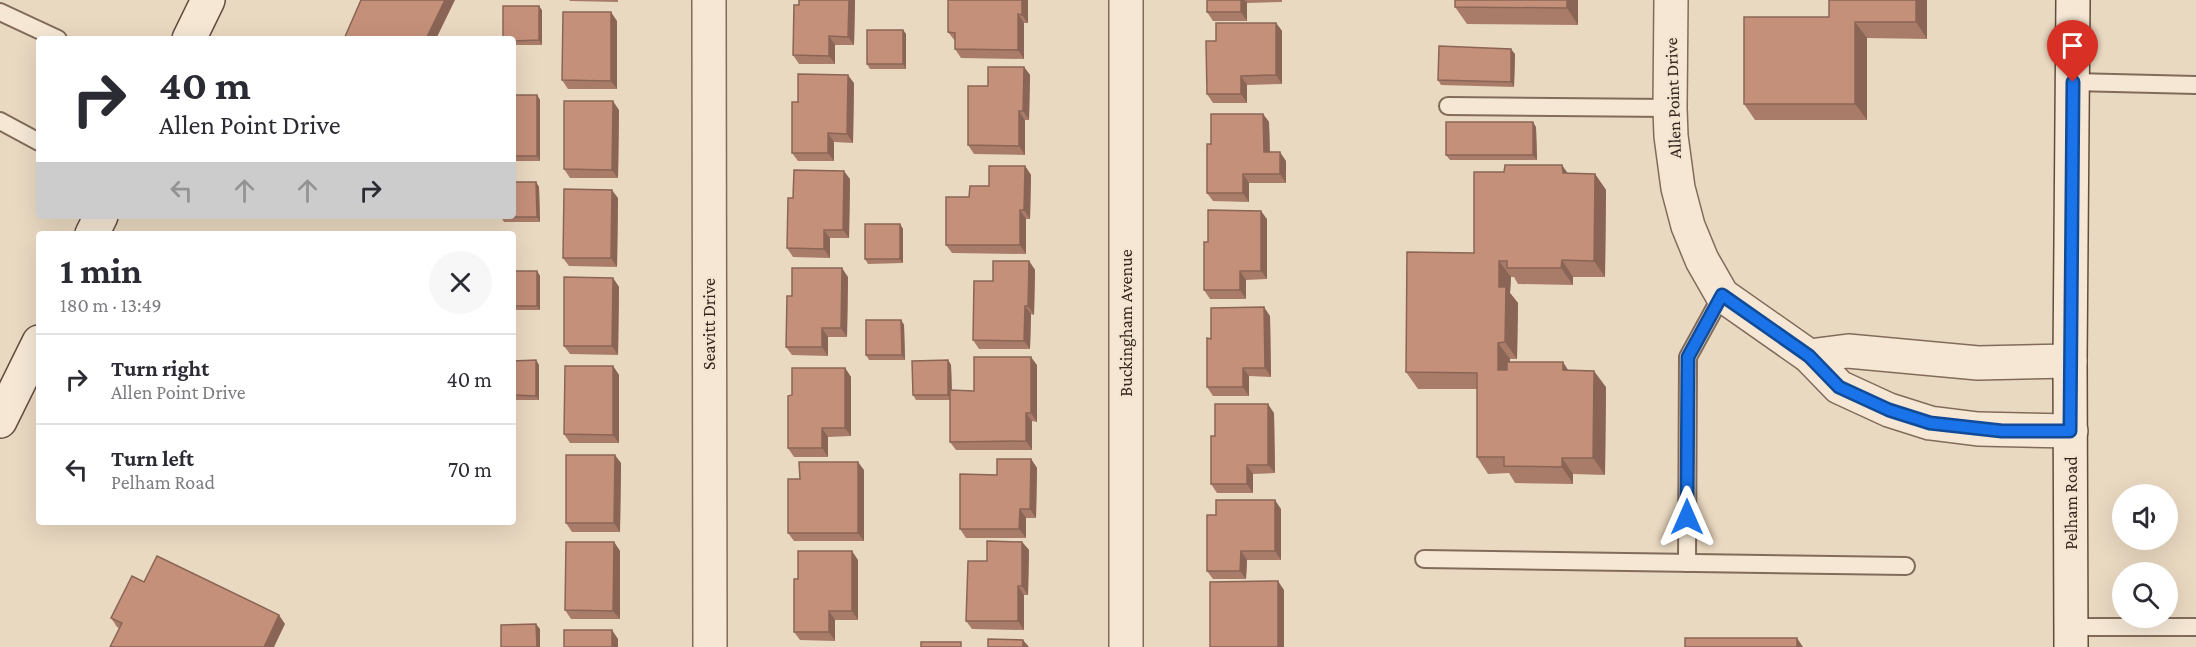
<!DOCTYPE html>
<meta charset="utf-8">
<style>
body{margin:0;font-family:"Crimson Pro",serif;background:#f7f7f7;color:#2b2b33;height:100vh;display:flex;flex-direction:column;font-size:22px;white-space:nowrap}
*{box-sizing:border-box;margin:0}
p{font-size:20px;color:#7c7c81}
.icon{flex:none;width:33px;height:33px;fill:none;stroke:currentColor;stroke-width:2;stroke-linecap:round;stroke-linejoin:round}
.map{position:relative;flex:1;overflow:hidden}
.panel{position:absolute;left:36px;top:231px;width:480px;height:294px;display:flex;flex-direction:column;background:#fff;border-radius:6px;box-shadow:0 6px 24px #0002}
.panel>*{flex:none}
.top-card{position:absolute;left:36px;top:36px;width:480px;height:183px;border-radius:6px;box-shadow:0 6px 24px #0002;background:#fff;color:#2b2b33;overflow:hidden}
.controls{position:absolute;left:2112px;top:484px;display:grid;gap:12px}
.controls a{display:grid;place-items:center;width:66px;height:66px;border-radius:50%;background:#fff;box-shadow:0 6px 24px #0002;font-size:30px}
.pin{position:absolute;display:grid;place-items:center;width:51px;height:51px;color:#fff;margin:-62px -26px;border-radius:50% 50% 50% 0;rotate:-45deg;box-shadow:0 0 6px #0007}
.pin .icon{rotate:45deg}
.me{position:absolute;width:66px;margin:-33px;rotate:0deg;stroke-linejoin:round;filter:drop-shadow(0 0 4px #0008)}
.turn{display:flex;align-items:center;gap:21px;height:126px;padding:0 24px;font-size:27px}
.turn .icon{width:78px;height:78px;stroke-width:2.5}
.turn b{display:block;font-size:42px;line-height:51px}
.lanes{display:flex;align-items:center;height:57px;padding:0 24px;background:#0003;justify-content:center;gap:30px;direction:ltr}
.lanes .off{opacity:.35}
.round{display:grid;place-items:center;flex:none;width:63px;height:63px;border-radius:32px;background:#f7f7f7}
.head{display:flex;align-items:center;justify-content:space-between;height:102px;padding:0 24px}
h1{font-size:36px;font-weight:700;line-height:45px}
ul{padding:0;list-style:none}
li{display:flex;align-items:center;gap:18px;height:90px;padding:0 24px;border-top:2px solid #e1e1e2}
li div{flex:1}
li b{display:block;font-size:22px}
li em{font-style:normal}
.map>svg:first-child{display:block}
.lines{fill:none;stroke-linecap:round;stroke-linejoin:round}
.service-casing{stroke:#826b5a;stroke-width:20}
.minor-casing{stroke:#826b5a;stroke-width:36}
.secondary-casing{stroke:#634c3e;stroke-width:36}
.service{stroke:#f5e7d4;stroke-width:16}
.minor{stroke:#f5e7d4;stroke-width:33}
.secondary{stroke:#f5e7d4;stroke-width:33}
.wall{fill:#a97c69}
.shaded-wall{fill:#8a6555}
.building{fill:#c5907a;stroke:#8a6555;stroke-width:1.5}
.route-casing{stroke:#114b97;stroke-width:15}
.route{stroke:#1a73e8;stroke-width:10}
.labels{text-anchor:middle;stroke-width:4.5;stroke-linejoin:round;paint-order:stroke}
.street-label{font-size:18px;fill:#33251d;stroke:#f2e4d0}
</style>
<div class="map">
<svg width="2196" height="647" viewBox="0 0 2196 647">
<rect width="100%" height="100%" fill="#ead9c1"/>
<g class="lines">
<!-- service casing -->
<g class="service-casing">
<g id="service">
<polyline points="0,12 58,39"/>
<polyline points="2073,82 2196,85"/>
<polyline points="1448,106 1670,108"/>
<polyline points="0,121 39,142"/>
<polyline points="1424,559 1906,566"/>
<polyline points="1687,563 1688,357 1722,295"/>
<polyline points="2071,627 2196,627"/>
</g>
</g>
<!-- minor casing -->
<g class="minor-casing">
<g id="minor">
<polyline points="709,0 710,647"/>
<polyline points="1126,0 1126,647"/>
<polyline points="1671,0 1670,108 1671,136 1678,188 1688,226 1702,260 1722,295 1809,356 1839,387 1889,410 1930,423 1978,429 2071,431"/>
<polyline points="1809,356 1848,351 1978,363 2070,361"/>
</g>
</g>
<!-- secondary casing -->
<g class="secondary-casing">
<g id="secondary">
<polyline points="189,39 208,0"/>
<polyline points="92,234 101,216"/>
<polyline points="0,421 39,342"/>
<polyline points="2071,647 2070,361 2073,0"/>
</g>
</g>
<!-- service -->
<use href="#service" class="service"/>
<!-- minor -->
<use href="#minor" class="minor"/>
<!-- secondary -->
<use href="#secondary" class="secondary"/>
</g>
<!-- wall -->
<g class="wall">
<polygon points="569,0 618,0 618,2 570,1"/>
<polygon points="855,0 854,45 835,45 835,64 799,64 793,55 799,5"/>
<polygon points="948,0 1028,0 1028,23 1024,23 1024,59 961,58 955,49 955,41 948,32"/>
<polygon points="1207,0 1282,0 1282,2 1247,3 1247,21 1213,21 1207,12"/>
<polygon points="1455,0 1578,0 1578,25 1467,24 1455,7"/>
<polygon points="1927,0 1927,39 1867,38 1867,120 1755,120 1744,104 1829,17"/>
<polygon points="542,10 542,45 513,45 513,39"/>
<polygon points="617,21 617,89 568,89 562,80"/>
<polygon points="1276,23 1282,31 1282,84 1247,85 1247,103 1213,103 1207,94 1216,41"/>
<polygon points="903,30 906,34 906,69 870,69 867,64"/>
<polygon points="1515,54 1514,87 1441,85 1438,80"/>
<polygon points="1024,67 1030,75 1029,120 1025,120 1025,155 974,154 968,145 988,86"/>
<polygon points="854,83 853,143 834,142 834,161 798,161 792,153 798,102"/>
<polygon points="513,95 537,95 540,100 540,161 513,161"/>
<polygon points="619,110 618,178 570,178 564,169"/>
<polygon points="1263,114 1269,122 1270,152 1286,161 1286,183 1249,183 1249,202 1213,201 1207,193 1211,144"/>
<polygon points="1536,127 1537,160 1450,160 1446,155"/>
<polygon points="1025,166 1031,175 1030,219 1026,219 1026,254 952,253 946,245 969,197"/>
<polygon points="1568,173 1595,174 1606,190 1605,277 1573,277 1573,285 1518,284 1514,277 1511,277 1510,293 1518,303 1517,359 1510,359 1510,362 1568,370 1606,387 1605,475 1573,474 1573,484 1515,483 1509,473 1488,474 1477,457 1477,389 1418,389 1406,372 1474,253"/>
<polygon points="850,179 849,238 830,238 830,258 793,257 787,248 793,198"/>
<polygon points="536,182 539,187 540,222 504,222 501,217"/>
<polygon points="618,198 617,267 569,266 563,258"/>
<polygon points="1267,219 1267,279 1246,280 1246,299 1210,299 1204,290 1208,242"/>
<polygon points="900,224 903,229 903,263 868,264 865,259"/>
<polygon points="1029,261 1035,270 1034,315 1031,314 1030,349 979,349 973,340 993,281"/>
<polygon points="513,271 537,271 540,276 540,310 513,310"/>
<polygon points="848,277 847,337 828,337 828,356 792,355 786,347 792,296"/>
<polygon points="613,278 619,287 618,355 570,354 564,346"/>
<polygon points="1270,316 1271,377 1249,376 1249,396 1213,396 1207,387 1211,339"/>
<polygon points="901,320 904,325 905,360 869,360 866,355"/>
<polygon points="536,360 539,365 539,400 513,400 513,361"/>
<polygon points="948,360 951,365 952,390 974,391 1037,365 1037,422 1032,421 1032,450 956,450 950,442 950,400 916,400 913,395"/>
<polygon points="613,366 619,375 619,443 570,443 564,434"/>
<polygon points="845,368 851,377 851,436 828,437 828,457 794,457 788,448 792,395"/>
<polygon points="1274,413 1275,473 1253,474 1253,493 1217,493 1211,484 1215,436"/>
<polygon points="1031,459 1037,468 1036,518 1026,518 1026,538 966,538 960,529 997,475"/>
<polygon points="621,463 620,532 572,532 566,523"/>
<polygon points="864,470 864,541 794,541 788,533 800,479"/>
<polygon points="1281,509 1281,560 1247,560 1246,579 1213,579 1207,571 1216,515"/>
<polygon points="614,542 620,551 620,619 571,619 565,610"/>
<polygon points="1022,542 1029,550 1028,595 1024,595 1024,630 972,629 966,621 987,561"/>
<polygon points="858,560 858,620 835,620 835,641 800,640 794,632 798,579"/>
<polygon points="144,582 285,624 119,628 117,627 111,618"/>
</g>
<!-- shaded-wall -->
<g class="shaded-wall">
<polygon points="445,0 455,0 436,39 426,39"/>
<polygon points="849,0 855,0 854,45 848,37"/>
<polygon points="1022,0 1028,0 1028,23 1022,15"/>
<polygon points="1241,0 1245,0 1247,3 1247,21 1241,12"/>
<polygon points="1567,0 1578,0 1578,25 1567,8"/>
<polygon points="1916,0 1927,0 1927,39 1916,22"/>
<polygon points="539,6 542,10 542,45 539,40"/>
<polygon points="611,12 617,21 617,89 611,81"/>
<polygon points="1018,14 1024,23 1024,59 1018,50"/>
<polygon points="1855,22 1867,38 1867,120 1855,104"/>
<polygon points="1276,23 1282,31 1282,84 1276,75"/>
<polygon points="903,30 906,34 906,69 903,64"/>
<polygon points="829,36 835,45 835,64 829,56"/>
<polygon points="1511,49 1515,54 1514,87 1511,82"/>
<polygon points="1024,67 1030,75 1029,120 1023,111"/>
<polygon points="848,75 854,83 853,143 847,134"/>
<polygon points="1241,76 1247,85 1247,103 1241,94"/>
<polygon points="537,95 540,100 540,161 537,156"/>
<polygon points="613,101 619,110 618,178 612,170"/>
<polygon points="1019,111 1025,120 1025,155 1019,146"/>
<polygon points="1263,114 1269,122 1270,161 1264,152"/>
<polygon points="1533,122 1536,127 1537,160 1533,155"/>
<polygon points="828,133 834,142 834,161 828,153"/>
<polygon points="1280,152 1286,161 1286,183 1280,174"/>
<polygon points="1562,165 1574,182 1563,173"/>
<polygon points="1025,166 1031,175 1030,219 1024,210"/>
<polygon points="844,171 850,179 849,238 843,230"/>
<polygon points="1243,174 1249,183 1249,202 1243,193"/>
<polygon points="1595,174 1606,190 1605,277 1594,261"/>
<polygon points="536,182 539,187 540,222 537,217"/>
<polygon points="612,190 618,198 617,267 611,258"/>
<polygon points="1020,210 1026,219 1026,254 1020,245"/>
<polygon points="1261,211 1267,219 1267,279 1261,271"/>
<polygon points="900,224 903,229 903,263 900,259"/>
<polygon points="824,230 830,238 830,258 824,249"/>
<polygon points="1562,260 1573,277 1573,285 1561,268"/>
<polygon points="1029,261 1035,270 1034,315 1028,306"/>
<polygon points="1499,261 1511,277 1510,293 1518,303 1517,359 1505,342 1499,287"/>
<polygon points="842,268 848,277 847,337 841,328"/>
<polygon points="537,271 540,276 540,310 537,306"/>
<polygon points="1240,271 1246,280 1246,299 1240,290"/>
<polygon points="613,278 619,287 618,355 612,346"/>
<polygon points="1025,306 1031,314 1030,349 1024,341"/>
<polygon points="1264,307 1270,316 1271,377 1265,368"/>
<polygon points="901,320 904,325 905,360 902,355"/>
<polygon points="822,328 828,337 828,356 822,347"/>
<polygon points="1498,343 1510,359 1510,387 1498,370"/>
<polygon points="1031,357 1037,365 1037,422 1031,413"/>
<polygon points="536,360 539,365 539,400 536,396"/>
<polygon points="948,360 951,365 952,400 948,395"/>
<polygon points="1563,362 1574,379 1563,370"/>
<polygon points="613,366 619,375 619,443 613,435"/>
<polygon points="845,368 851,377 851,436 845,428"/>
<polygon points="1243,368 1249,376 1249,396 1243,387"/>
<polygon points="1594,371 1606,387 1605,475 1593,458"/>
<polygon points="1268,404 1274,413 1275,473 1268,465"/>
<polygon points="1026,413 1032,421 1032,450 1026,441"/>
<polygon points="822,428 828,437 828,457 822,448"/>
<polygon points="615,455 621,463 620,532 614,523"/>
<polygon points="1562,458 1573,474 1573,484 1562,467"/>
<polygon points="1031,459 1037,468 1036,518 1030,509"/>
<polygon points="858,462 864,470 864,541 858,533"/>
<polygon points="1247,465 1253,474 1253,493 1247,484"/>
<polygon points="1275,500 1281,509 1281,560 1275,551"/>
<polygon points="1020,509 1026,518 1026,538 1019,529"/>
<polygon points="614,542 620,551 620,619 613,611"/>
<polygon points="1022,542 1029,550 1028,595 1022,586"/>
<polygon points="852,551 858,560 858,620 852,611"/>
<polygon points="1241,551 1247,560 1246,579 1240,571"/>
<polygon points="1278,581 1284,590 1284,647 1278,647"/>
<polygon points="1018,586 1024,595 1024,630 1018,621"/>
<polygon points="829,611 835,620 835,641 829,632"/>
<polygon points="279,615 285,624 274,647 264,647"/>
<polygon points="536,624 540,629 540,647 537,647"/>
<polygon points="612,630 618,639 618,647 612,647"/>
<polygon points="1797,638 1803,647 1797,647"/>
<polygon points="1023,640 1029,647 1023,647"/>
</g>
<!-- building -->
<g class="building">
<polygon points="361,0 445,0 426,39 344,39"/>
<polygon points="799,0 849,0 848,37 829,36 829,56 793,55 794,5 799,5"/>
<polygon points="948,0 1022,0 1022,15 1018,14 1018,50 955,49 955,33 948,32"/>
<rect x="1207" y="0" width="34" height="12"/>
<polygon points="1455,0 1567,0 1567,8 1455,7"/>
<polygon points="1829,0 1916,0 1916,22 1855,22 1855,104 1744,104 1744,17 1829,17"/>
<polygon points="503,6 539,6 539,40 513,41 513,39 503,39"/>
<polygon points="563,12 611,12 611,81 562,80"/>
<polygon points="1216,23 1276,23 1276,75 1241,76 1241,94 1207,94 1206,41 1216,41"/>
<rect x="867" y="30" width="36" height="34"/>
<polygon points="1439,46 1511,49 1511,82 1438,80"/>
<polygon points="988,67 1024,67 1023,111 1019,111 1019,146 968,145 968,86 988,86"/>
<polygon points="798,74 848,75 847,134 828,133 828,153 792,153 792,102 798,102"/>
<rect x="513" y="95" width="24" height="61"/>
<polygon points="564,101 613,101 612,170 564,169"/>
<polygon points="1211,114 1263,114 1264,152 1280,152 1280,174 1243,174 1243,193 1207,193 1207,144 1211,144"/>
<rect x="1446" y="122" width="87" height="33"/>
<polygon points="1505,165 1562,165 1563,173 1595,174 1594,261 1562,260 1561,268 1507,268 1507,261 1499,261 1499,287 1506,287 1505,342 1498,343 1498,370 1507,370 1507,362 1563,362 1563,370 1594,371 1593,458 1562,458 1562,467 1504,466 1504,457 1477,457 1477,373 1406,372 1407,252 1474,253 1474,172 1504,172"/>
<polygon points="989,166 1025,166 1024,210 1020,210 1020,245 946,245 946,197 969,197 970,186 989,186"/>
<polygon points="794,170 844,171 843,230 824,230 824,249 787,248 788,198 793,198"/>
<polygon points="513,182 536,182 537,217 501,217 501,216 513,216"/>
<polygon points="564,189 612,190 611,258 563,258"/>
<polygon points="1208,210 1261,211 1261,271 1240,271 1240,290 1204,290 1204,242 1208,242"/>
<rect x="865" y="224" width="35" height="35"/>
<polygon points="993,261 1029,261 1028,306 1025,306 1024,341 973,340 974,281 993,281"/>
<polygon points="792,268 842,268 841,328 822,328 822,347 786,347 787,296 792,296"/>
<rect x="513" y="271" width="24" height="35"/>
<polygon points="564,277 613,278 612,346 564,346"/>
<polygon points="1264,307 1265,368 1243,368 1243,387 1207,387 1207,338 1211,339 1211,308"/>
<polygon points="866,320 901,320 902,355 866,355"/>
<polygon points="974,357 1031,357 1031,413 1026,413 1026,441 950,442 950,390 974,391"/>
<polygon points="536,360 536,396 513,395 513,361"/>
<polygon points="948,360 948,395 913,395 912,361"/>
<polygon points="565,366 613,366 613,435 564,434"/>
<polygon points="792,368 845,368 845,428 822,428 822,448 788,448 788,396 792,395"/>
<polygon points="1215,404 1268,404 1268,465 1247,465 1247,484 1211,484 1211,436 1215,436"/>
<polygon points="566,455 615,455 614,523 566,523"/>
<polygon points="997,459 1031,459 1030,509 1020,509 1019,529 960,529 960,474 997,475"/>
<polygon points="799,462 858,462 858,533 788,533 788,479 800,479"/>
<polygon points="1216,500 1275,500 1275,551 1241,551 1240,571 1207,571 1207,515 1216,515"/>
<polygon points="987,541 1022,542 1022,586 1018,586 1018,621 966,621 968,561 987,561"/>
<polygon points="566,542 614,542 613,611 565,610"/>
<polygon points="798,551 852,551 852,611 829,611 829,632 794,632 794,579 798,579"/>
<polygon points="157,556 279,615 264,647 110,647 122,623 111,618 132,576 144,582"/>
<polygon points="1278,581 1278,647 1210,647 1210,582"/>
<polygon points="536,624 537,647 501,647 501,625"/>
<rect x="564" y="630" width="48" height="17"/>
<rect x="1685" y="638" width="112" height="9"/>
<polygon points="988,639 1023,640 1023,647 988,647"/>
<rect x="921" y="642" width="40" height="5"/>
</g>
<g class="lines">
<!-- route casing -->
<g class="route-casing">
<polyline id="route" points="1687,517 1688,357 1722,295 1809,356 1839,387 1889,410 1930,423 2002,431 2070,431 2073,82"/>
</g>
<!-- route -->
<use href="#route" class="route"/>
</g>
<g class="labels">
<!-- street labels -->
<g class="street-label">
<text transform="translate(1673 98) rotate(-92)" y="6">Allen Point Drive</text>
<text transform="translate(1126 323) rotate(-90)" y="6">Buckingham Avenue</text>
<text transform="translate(709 324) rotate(-90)" y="6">Seavitt Drive</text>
<text transform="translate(2071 503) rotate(-90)" y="6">Pelham Road</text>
</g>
</g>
</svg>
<div class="controls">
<a><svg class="icon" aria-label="sound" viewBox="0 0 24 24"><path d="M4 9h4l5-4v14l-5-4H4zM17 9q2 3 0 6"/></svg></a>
<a><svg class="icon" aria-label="search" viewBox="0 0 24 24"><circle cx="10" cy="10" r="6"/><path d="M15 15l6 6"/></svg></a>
</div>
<div class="pin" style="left:2073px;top:82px;background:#d93025"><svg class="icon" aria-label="arrive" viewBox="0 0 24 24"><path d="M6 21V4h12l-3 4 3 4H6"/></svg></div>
<svg class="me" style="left:1687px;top:517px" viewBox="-20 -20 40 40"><path d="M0-17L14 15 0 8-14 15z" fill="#1a73e8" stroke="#fff" stroke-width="4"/></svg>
<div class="top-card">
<div class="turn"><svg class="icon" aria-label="right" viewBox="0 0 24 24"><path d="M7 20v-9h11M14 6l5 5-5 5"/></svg><div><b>40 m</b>Allen Point Drive</div></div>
<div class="lanes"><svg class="icon off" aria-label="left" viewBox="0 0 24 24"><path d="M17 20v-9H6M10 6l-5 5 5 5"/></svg><svg class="icon off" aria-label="ahead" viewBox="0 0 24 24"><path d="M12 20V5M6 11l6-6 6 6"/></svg><svg class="icon off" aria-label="ahead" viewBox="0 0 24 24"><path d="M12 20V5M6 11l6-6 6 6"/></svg><svg class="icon" aria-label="right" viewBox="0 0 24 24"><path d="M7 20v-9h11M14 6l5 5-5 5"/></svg></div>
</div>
<section class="panel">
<div class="head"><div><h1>1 min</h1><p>180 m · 13:49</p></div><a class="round"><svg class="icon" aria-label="close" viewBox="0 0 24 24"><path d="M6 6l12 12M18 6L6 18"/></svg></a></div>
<ul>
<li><svg class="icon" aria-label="right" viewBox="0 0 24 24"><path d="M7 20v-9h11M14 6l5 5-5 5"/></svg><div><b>Turn right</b><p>Allen Point Drive</p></div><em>40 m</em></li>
<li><svg class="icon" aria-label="left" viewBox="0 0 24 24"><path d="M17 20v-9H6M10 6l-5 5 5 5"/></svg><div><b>Turn left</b><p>Pelham Road</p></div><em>70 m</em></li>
</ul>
</section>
</div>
